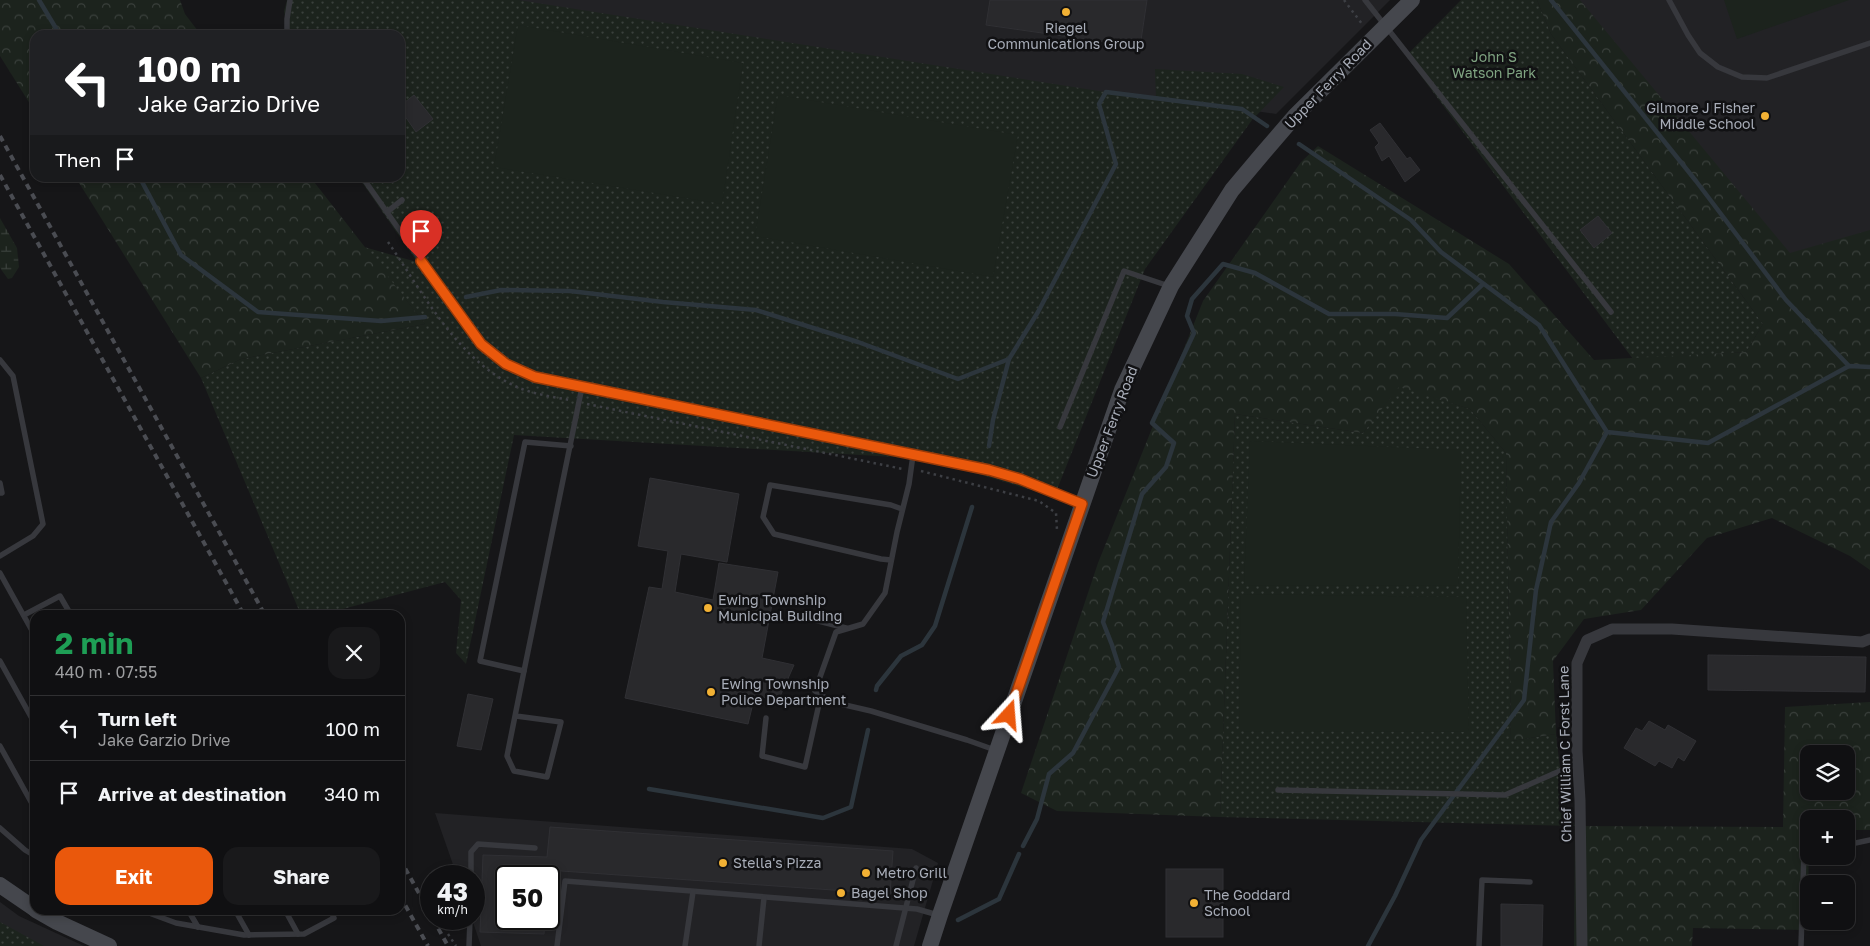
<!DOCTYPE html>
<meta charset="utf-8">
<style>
body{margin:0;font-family:"Golos Text",sans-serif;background:#19191b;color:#f1f3f6;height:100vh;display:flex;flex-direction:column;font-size:19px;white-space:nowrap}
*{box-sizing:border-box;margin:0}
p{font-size:16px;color:#9c9d9f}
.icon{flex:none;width:28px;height:28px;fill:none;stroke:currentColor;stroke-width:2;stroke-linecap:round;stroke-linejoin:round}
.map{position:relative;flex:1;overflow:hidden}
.drawer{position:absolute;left:30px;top:610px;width:375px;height:305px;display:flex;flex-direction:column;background:#101012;border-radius:15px;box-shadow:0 2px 8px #0003,0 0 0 1px #303032}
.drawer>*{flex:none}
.hud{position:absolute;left:30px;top:30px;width:375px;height:152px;border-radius:15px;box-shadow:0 2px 8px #0003,0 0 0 1px #303032;background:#202124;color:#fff;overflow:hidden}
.controls{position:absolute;left:1800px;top:745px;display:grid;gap:10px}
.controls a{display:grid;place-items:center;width:55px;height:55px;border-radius:10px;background:#101012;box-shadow:0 2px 8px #0003,0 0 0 1px #303032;font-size:25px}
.speed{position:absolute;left:420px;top:865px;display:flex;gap:10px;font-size:25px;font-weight:700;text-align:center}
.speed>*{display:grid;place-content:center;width:65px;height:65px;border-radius:50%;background:#101012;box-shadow:0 2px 8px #0003,0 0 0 1px #303032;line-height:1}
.speed small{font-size:12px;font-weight:400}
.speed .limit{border:2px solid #111;border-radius:8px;background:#fff;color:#111}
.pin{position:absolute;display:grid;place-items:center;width:42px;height:42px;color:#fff;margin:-51px -21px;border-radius:50% 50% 50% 0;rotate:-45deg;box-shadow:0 0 5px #0007}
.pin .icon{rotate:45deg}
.me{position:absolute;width:55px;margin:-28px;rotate:19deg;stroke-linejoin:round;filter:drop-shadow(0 0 4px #0008)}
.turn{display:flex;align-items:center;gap:18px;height:105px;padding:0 25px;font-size:22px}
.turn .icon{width:65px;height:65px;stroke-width:2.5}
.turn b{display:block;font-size:35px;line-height:42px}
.then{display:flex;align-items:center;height:48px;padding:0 25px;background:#0003;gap:10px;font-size:19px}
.round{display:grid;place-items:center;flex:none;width:52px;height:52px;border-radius:15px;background:#19191b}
.summary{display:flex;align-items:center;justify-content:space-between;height:85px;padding:0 25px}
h1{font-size:30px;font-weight:700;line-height:38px;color:#1e9e55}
.cta{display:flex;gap:10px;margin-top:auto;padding:10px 25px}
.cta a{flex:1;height:58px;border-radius:15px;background:#ea580c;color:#fff;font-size:20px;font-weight:700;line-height:58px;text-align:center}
.cta a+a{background:#19191b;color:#f1f3f6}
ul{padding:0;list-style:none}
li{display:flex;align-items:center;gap:15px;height:65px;padding:0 25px;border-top:1px solid #303032}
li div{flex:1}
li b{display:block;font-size:19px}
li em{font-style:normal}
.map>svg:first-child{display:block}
.built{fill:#222225;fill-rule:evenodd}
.green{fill:url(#green-dots)}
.forest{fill:url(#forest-crowns);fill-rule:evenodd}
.wetland{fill:url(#wetland-marsh)}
.pitch{fill:#1c231d}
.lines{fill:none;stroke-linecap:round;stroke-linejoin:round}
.stream{stroke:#2c353c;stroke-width:4.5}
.building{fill:#29292c;stroke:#303034}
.path{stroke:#3d3f44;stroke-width:2.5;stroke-dasharray:2.5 4;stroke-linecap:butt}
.service{stroke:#37383d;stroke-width:5.5}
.minor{stroke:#37383d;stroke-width:11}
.secondary{stroke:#45474d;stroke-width:16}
.rail{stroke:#4a4c52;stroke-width:4;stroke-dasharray:6 5;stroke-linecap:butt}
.route-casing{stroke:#983908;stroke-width:12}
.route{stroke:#ea580c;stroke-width:9}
.poi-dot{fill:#f2b134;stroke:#111113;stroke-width:2}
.labels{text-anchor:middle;stroke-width:5;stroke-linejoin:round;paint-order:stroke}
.poi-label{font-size:14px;fill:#a8adb8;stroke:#111113;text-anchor:start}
.park-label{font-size:14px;fill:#7fa381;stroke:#111113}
.street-label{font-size:14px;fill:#a8adb8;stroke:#111113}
</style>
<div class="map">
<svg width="1870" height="946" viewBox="0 0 1870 946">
<defs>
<pattern id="green-dots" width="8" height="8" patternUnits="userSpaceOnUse" patternTransform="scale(1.25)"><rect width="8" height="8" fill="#1c231d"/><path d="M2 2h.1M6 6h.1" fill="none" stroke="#3a403c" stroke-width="1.8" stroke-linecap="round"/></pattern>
<pattern id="forest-crowns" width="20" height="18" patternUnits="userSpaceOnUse" patternTransform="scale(1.25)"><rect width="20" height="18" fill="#1c231d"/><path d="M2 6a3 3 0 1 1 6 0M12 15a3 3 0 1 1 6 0" fill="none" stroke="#3a403c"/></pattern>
<pattern id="wetland-marsh" width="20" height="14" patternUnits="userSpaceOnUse" patternTransform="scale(1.25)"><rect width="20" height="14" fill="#1c231d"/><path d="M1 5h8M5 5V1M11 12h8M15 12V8" fill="none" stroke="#3a403c"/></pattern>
</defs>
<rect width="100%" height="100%" fill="#161618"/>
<!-- built -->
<g class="built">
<polygon points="516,0 1390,0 1276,114 1242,109 1099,104"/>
<polygon points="1560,0 1870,0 1870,233 1787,263"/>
<path d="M435,813L912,849L938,863L914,946H481L472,919H474V876H457ZM506,876H549V919H506Z"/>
<polygon points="0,902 19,916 84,946 0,946"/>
</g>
<!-- green -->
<g class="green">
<polygon points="287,0 518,0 1156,100 1155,69 1242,74 1284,87 1252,120 1145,269 1054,497 929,459 514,435 466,664 456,653 461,600 445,582 320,615 301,615 201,378 241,359 425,324 364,247 417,262 359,178 400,178 400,35 288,35 284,11"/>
<polygon points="1461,0 1537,0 1551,34 1763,324 1746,352 1633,359 1406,56"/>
<polygon points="1399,386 1470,409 1506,453 1511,741 1556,734 1564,802 1575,826 1220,817 1235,414 1363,433"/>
<polygon points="0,922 44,946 0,946"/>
</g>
<!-- forest -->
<g class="forest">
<polygon points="0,0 180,0 185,14 201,35 35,35 35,112 0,56"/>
<polygon points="1537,0 1580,0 1790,253 1870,230 1870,570 1850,556 1772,518 1707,538 1641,610 1584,619 1553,661 1556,734 1511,741 1506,453 1470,409 1399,387 1363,433 1235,414 1220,817 1057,811 1021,793 1098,563 1203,301 1301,162 1318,146 1509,264 1594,360 1746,352 1763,324 1551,34"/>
<polygon points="76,178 311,178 425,324 241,359 201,378"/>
<path d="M1870,702V830H1846V819H1809L1808,930L1693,928L1692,946H1574L1575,826L1783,827L1785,707ZM1809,754H1846V791H1809Z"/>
</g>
<!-- wetland -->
<polygon class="wetland" points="0,218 17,248 19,267 12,278 8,279 0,268"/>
<!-- pitch -->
<g class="pitch">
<polygon points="1724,0 1849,0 1737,39"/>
<polygon points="518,25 743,63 722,204 494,167"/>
<polygon points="778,95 1018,135 993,277 755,236"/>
<polygon points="1250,441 1461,450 1458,585 1244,586"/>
<polygon points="1241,594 1466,597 1469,732 1239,731"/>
</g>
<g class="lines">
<!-- stream -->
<g class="stream">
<polyline points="39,0 60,35"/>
<polyline points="1551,0 1696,181 1786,300 1849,366"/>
<polyline points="1299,144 1411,220 1441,252 1539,325 1607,432 1708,443 1849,366 1870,367"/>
<polyline points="140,178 181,255 258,312 381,321 425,317"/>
<polyline points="466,297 501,290 570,291 663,302 756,310 858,342 958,379 1009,359 1038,312 1116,164 1099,104 1106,92 1242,109 1267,126"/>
<polyline points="989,446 993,420 1009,359"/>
<polyline points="876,690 877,686 901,656 922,645 935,626 972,507"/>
<polyline points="649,789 823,818 851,807 868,730"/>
<polyline points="1023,846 1037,819 1049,774 1073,753 1119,667 1112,645 1103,622 1142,494 1166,467 1174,443 1152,423 1194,333 1187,316 1192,299 1223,264 1255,273 1329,314 1395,314 1447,318 1483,284"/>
<polyline points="958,920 999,899 1019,854"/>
<polyline points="1368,946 1395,896 1421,840 1524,700 1536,590 1551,522 1579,483 1607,432"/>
</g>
</g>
<!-- building -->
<g class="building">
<polygon points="990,0 1147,0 1140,47 986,25"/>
<polygon points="414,95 433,119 416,132 400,109 400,106"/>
<polygon points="1380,123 1407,159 1410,157 1420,170 1405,182 1389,156 1382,161 1375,147 1379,143 1370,130"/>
<polygon points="1598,216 1612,233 1594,248 1580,230"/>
<polygon points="650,478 739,494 727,562 681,554 675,592 713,600 719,563 778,572 762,658 794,665 778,701 755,695 748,724 625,698 649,587 662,589 668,551 638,546"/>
<polygon points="1708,655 1866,657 1865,692 1708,690"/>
<polygon points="468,694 493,699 481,750 457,746"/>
<polygon points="1649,721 1665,730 1668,725 1696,741 1684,761 1678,757 1672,768 1659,761 1655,766 1624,748 1636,728 1642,731"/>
<polygon points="550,827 893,851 890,894 547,870 546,876 506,876 506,919 545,919 544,934 480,932 483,855 547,857"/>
<rect x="1166" y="869" width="57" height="68"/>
<polygon points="1501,904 1543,905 1542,946 1501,946"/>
</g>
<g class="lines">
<!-- path -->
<g class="path">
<polyline points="1344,0 1362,24"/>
<path d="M388,242C424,294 457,360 517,387C533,394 553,397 570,400"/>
<polyline points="587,404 903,469"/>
<polyline points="921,471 1039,501 1056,513 1057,530"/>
<polyline points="448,934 456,946"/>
</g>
<!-- service -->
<g class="service">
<polyline points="1365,0 1611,312"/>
<polyline points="1669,0 1688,35 1700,53 1718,67 1742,77 1767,78 1870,43"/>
<polyline points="287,35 287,19 290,0"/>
<path d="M363,178L468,328C487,352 507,366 535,377L989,470L1020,479L1080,503"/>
<polyline points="387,212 402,200"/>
<polyline points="0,360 13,376 43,524 33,536 0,556"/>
<polyline points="1060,427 1124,271 1169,286"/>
<polyline points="571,446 525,442 480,661 524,671 582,387"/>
<polyline points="913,455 909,484 897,532 885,593 863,624 836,632 815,691 832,702 871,711 967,740 995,750"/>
<polyline points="0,483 2,493 0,493"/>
<polyline points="891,560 881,559 774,534 763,517 770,485 891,505 902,509"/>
<polyline points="0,573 35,636"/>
<polyline points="791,614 846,628"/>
<polyline points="24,615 60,596 71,615"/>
<polyline points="0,661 35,724"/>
<polyline points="516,716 561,722 547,777 514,771 507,756 524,671"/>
<polyline points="766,718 762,756 805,767 821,695"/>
<polyline points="0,746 35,809"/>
<polyline points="1278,790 1505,795 1578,763"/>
<polyline points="0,828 25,850 35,856"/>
<polyline points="1846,845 1870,840"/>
<polyline points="471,876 471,852 478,844 535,848"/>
<polyline points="141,910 176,923 244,935 304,934 334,918 330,910"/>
<polyline points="188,910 198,927"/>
<polyline points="235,910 249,935"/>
<polyline points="285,910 298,934"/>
<polyline points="469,946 470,919"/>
<polyline points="557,946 565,881 917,909 938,915"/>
<polyline points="685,946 693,892"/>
<polyline points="759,946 764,898"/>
<polyline points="896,946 916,868"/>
<polyline points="1479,946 1482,880 1530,882"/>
<polyline points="1801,946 1804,852 1809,847"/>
</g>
<!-- minor -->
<polyline class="minor" points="1582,946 1580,800 1577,751 1577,663 1587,640 1612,629 1672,629 1862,642 1870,639"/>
<!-- secondary -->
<g class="secondary">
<polyline points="0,885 35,909"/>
<polyline points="36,910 57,922 109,946"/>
<polyline points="930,946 940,915 1122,390 1171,286 1232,190 1264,152 1295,116 1412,0"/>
</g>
<!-- rail -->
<g class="rail">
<polyline points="0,136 265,615"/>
<polyline points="0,175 244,615"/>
<polyline points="400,859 431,915"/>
<polyline points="400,896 428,946"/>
<polyline points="433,919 448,946"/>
</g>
</g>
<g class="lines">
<!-- route casing -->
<g class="route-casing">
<polyline id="route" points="421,261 481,344 506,364 535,377 989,470 1020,479 1082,504 1009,715"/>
</g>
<!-- route -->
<use href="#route" class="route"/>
</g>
<!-- markers -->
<g class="poi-dot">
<circle cx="1066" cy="12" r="5"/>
<circle cx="1765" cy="116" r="5"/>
<circle cx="708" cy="608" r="5"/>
<circle cx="711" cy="692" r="5"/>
<circle cx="723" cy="863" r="5"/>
<circle cx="866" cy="873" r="5"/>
<circle cx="841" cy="893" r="5"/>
<circle cx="1194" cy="903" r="5"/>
</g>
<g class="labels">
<!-- poi labels -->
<g class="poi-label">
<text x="1066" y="33" text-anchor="middle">Riegel<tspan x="1066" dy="16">Communications Group</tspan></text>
<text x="1755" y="113" text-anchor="end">Gilmore J Fisher<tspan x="1755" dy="16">Middle School</tspan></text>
<text x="718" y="605">Ewing Township<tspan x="718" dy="16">Municipal Building</tspan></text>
<text x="721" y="689">Ewing Township<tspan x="721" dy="16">Police Department</tspan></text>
<text x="733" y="868">Stella's Pizza</text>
<text x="876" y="878">Metro Grill</text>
<text x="851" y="898">Bagel Shop</text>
<text x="1204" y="900">The Goddard<tspan x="1204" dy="16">School</tspan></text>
</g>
<!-- park labels -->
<g class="park-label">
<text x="1494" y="62">John S<tspan x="1494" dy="16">Watson Park</tspan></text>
</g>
<!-- street labels -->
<g class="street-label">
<text transform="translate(1328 84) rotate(-46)" y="5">Upper Ferry Road</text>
<text transform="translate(1112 422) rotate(-69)" y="5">Upper Ferry Road</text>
<text transform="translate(1565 754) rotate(-91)" y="5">Chief William C Forst Lane</text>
</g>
</g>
</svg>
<div class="controls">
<a><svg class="icon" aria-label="layers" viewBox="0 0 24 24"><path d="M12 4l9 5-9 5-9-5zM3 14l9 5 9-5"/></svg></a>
<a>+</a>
<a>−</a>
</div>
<div class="speed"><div>43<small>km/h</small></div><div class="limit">50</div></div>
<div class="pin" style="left:421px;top:261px;background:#d93025"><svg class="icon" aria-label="arrive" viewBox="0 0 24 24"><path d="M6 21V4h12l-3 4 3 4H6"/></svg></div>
<svg class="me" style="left:1009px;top:715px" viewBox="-20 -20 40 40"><path d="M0-17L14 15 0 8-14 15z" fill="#ea580c" stroke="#fff" stroke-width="4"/></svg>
<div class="hud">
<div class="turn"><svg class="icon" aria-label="left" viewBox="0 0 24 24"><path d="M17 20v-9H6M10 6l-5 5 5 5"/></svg><div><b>100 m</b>Jake Garzio Drive</div></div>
<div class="then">Then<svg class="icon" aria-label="arrive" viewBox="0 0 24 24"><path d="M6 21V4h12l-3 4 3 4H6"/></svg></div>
</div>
<section class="drawer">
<div class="summary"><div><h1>2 min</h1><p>440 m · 07:55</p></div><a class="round"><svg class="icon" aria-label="close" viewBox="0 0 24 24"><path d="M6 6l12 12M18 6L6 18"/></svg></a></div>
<ul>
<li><svg class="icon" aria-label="left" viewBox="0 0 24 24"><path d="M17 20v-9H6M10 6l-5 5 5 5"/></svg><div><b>Turn left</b><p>Jake Garzio Drive</p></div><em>100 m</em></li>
<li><svg class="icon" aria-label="arrive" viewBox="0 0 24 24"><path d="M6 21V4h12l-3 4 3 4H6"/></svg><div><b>Arrive at destination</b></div><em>340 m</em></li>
</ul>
<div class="cta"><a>Exit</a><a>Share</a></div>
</section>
</div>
